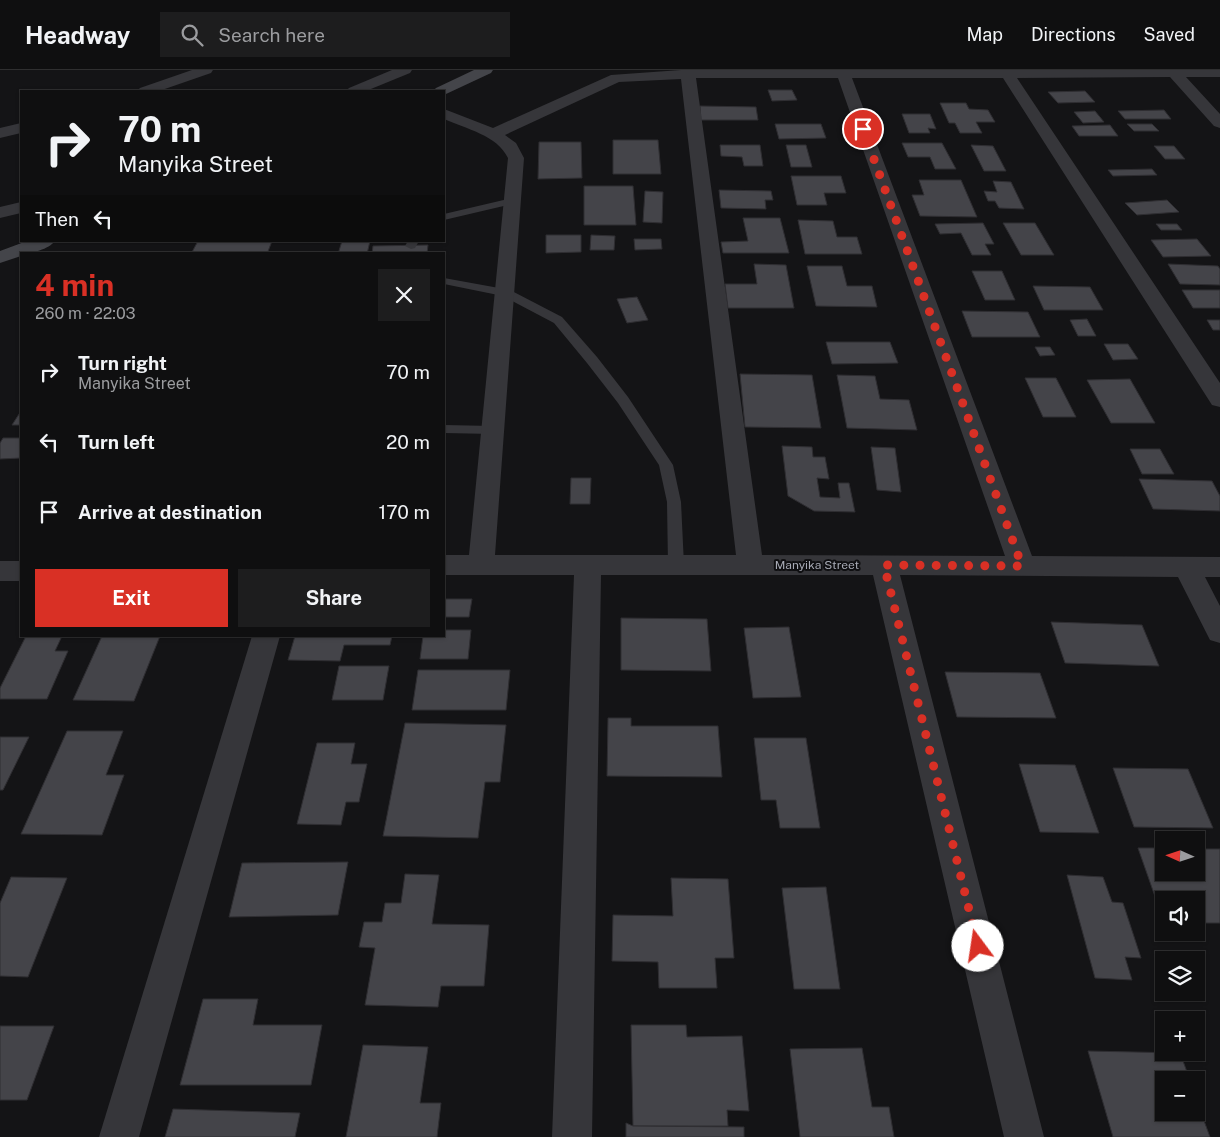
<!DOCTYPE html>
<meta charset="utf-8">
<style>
body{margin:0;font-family:"Public Sans",sans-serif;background:#1d1d1e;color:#f1f3f6;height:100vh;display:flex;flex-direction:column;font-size:19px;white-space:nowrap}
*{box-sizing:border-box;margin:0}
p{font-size:16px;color:#9b9c9f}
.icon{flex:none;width:28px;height:28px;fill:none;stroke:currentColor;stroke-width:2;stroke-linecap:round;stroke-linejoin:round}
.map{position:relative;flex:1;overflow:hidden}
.drawer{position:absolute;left:20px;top:182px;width:425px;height:385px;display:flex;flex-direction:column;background:#0f0f10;border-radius:0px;box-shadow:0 1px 4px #0004,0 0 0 1px #2f2f30}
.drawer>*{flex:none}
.hud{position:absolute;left:20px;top:20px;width:425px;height:152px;border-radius:0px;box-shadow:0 1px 4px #0004,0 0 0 1px #2f2f30;background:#0f0f10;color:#f1f3f6;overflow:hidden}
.needle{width:32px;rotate:273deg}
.tools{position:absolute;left:1155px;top:761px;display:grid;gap:10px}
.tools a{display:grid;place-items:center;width:50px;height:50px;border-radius:0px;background:#0f0f10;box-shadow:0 1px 4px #0004,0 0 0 1px #2f2f30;font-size:25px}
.pin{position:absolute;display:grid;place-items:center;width:42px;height:42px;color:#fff;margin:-21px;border:2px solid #fff;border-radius:50%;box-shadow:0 1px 5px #0007}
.me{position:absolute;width:55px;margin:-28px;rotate:346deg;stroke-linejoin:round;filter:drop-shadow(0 0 4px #0008)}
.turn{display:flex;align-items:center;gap:18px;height:105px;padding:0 15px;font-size:22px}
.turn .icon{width:65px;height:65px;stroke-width:2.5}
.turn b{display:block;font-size:35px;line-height:42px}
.then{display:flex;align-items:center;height:48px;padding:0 15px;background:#0003;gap:10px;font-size:19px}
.round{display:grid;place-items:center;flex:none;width:52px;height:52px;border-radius:0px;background:#1d1d1e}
.summary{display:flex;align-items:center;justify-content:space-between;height:85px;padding:0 15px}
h1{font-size:30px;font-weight:700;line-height:38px;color:#d93025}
.primary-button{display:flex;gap:10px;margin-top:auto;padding:10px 15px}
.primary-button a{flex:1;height:58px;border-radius:0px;background:#d93025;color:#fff;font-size:20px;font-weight:700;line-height:58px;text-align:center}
.primary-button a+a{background:#1d1d1e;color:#f1f3f6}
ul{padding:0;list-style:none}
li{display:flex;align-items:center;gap:15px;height:70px;padding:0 15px}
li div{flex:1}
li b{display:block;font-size:19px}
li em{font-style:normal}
header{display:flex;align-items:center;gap:30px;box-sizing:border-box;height:70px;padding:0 25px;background:#0f0f10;border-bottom:1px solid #2f2f30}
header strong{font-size:24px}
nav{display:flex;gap:28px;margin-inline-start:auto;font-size:18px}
.search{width:350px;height:45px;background:#1d1d1e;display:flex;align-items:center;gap:12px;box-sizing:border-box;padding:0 18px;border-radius:0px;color:#9b9c9f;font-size:19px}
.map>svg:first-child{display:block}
.building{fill:#444449;stroke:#2f2e32}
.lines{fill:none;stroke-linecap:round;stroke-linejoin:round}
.lane{fill:#36363a;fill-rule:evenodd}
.street{fill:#36363a;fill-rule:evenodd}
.secondary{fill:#44454a;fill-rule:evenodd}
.route{stroke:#d93025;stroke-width:9;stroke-dasharray:0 16.2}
.labels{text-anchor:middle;stroke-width:4;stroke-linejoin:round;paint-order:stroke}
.street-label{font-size:12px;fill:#a7aab5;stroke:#0f0f11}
</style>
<header>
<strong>Headway</strong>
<div class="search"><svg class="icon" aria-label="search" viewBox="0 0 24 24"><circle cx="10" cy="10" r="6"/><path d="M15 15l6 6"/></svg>Search here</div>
<nav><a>Map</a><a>Directions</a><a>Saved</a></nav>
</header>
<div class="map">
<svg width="1220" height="1067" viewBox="0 0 1220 1067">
<rect width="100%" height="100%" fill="#141416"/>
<!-- building -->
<g class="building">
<polygon points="768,20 792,20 797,30 772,31"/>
<polygon points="1085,21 1095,32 1058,33 1048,22"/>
<polygon points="940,33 966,33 969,39 988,40 995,52 976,52 982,63 960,63 955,53 949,53"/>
<polygon points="700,36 756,37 758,50 701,50"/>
<polygon points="1164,40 1171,49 1125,49 1118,41"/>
<polygon points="1095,41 1104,52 1083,53 1074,42"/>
<polygon points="902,44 930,44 936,59 928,58 930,63 909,63"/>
<polygon points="775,54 821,54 826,68 779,69"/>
<polygon points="1127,54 1152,54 1159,61 1134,61"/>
<polygon points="1110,55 1118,66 1079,66 1072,56"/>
<polygon points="613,70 658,70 661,104 613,104"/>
<polygon points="539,72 581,72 582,108 538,109"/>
<polygon points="902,73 942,73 956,99 935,99 930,87 908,87"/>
<polygon points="720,75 760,75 763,96 744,96 742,87 721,86"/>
<polygon points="786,75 806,75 812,97 791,97"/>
<polygon points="971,75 993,76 1006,101 984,101"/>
<polygon points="1154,76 1174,76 1185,89 1165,89"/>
<polygon points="1152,99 1157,105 1113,106 1108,100"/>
<polygon points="791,106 841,106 846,123 824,123 827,135 797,135"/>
<polygon points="919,110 961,110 977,147 920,146 912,125 924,125"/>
<polygon points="993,111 1011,112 1024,139 999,138 995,131 988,131 984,121 997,122"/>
<polygon points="584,116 633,116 636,155 584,155"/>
<polygon points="719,120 771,121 773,130 765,130 766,139 721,138"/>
<polygon points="645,121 663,122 662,153 643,152"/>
<polygon points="1167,130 1179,142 1137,145 1125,133"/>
<polygon points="743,148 780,148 789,183 723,183 721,172 748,171"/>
<polygon points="798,150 833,151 837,167 857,167 862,184 805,184"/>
<polygon points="983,153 994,174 985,174 991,185 972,185 961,163 940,164 935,154"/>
<polygon points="1003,153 1035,153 1054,185 1021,185"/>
<polygon points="1156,154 1177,154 1182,160 1161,160"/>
<polygon points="546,165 581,165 581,182 546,183"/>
<polygon points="591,165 615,166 614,180 590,180"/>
<polygon points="634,169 661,169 662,179 635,180"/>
<polygon points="1197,169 1211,186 1163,187 1151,170"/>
<polygon points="198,171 272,171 267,184 191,184"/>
<polygon points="342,171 370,171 367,184 338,184"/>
<polygon points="428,175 427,184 372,184 373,176"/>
<polygon points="754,194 786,195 794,238 728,238 725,214 757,214"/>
<polygon points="1168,194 1218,196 1220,199 1220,215 1180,214"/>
<polygon points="807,196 842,196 847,216 872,216 877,237 816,236"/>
<polygon points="972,201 1002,201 1015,230 985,230"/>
<polygon points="1033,216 1090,217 1103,240 1044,240"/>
<polygon points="1182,220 1220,220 1220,238 1193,238"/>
<polygon points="637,227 648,250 627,253 617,229"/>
<polygon points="962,241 1028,242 1040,267 972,267"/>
<polygon points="1087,249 1096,266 1078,266 1070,250"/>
<polygon points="1207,250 1220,250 1220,260 1213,260"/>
<polygon points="826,272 890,272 898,293 832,294"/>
<polygon points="1104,274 1128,274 1138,289 1113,290"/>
<polygon points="1035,277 1050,277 1055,285 1040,286"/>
<polygon points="740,304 812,305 821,358 745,357"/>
<polygon points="837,305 875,306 880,329 909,330 917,360 847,358"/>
<polygon points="1025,308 1056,308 1076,347 1043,347"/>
<polygon points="1130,309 1155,353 1111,353 1087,310"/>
<polygon points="21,341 21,355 12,355"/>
<polygon points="3,368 21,368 21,388 0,389 0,373"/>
<polygon points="782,376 812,377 813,387 825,387 829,409 817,408 820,427 840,428 838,413 849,413 855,442 814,441 788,426"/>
<polygon points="871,377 895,378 901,422 877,420"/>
<polygon points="1130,379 1160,379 1174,404 1142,404"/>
<polygon points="571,408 591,408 590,434 570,434"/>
<polygon points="1139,409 1212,411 1220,426 1220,441 1153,439"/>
<polygon points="444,529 472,529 469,547 444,547"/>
<polygon points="621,548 707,549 711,601 621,600"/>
<polygon points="1051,552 1142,555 1159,596 1065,593"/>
<polygon points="789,557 801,627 753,628 744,558"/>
<polygon points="444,560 471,560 468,589 420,589 423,566 444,566"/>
<polygon points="26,566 62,566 55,581 68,581 47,629 0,629 0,618"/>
<polygon points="102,566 160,566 134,631 73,630"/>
<polygon points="295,566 392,566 390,575 344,575 340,591 288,590"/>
<polygon points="339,596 389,596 383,630 332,630"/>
<polygon points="418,600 510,600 506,640 412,640"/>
<polygon points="945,602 1040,603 1056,648 957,647"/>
<polygon points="608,648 631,648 631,656 718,656 722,707 607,706"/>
<polygon points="405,653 506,655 500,712 485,712 478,768 383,766"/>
<polygon points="67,661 123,661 106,705 124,705 102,765 21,764"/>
<polygon points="0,667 29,667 3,720 0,720"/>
<polygon points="754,668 806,668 820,758 780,758 776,730 761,730"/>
<polygon points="317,673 355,673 351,694 367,694 359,732 346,732 341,755 297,754"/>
<polygon points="1019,694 1075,695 1099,763 1040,762"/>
<polygon points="1113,698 1188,699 1213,758 1134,757"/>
<polygon points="1138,778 1164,778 1164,802 1196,802 1196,779 1220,779 1220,853 1196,853 1196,830 1164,830 1164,852"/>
<polygon points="348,792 338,845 229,847 242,793"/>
<polygon points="405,804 439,805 432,854 489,855 484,916 441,916 438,937 365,935 375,878 359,877 364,852 382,852 385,833 401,833"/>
<polygon points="1067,805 1103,807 1112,832 1123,833 1141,888 1125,887 1132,910 1095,908"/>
<polygon points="11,807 67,808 28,907 0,906 0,833"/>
<polygon points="671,808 728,809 734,888 715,888 717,918 659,918 658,892 612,891 613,845 673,846"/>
<polygon points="826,817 840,919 794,919 782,818"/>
<polygon points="203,929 258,929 253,955 322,955 311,1015 180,1015"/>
<polygon points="631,955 686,955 687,967 742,966 749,1041 727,1040 728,1056 633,1056"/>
<polygon points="0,956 54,956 27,1030 0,1030"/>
<polygon points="363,975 428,977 420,1033 441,1033 437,1067 346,1067"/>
<polygon points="862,978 872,1037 889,1037 894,1067 800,1067 790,979"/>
<polygon points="1088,981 1180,983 1190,1010 1164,1010 1164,1042 1196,1042 1196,1029 1210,1067 1113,1067"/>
<polygon points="173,1039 300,1043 295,1067 165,1067"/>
<polygon points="626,1053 633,1056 744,1057 744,1067 626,1067"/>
</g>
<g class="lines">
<!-- lane -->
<g class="lane">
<polygon points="512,128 517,131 516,133 444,150 444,144"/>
<polygon points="408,171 419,171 415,178 411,179 405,176"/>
<polygon points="444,208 510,220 562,247 597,287 628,327 673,395 681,432 684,495 682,499 676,501 670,499 668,495 667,432 659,395 618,333 587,293 554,253 503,226 444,214"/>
<polygon points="444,355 493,356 498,357 500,360 498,363 493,364 444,363"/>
</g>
<!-- street -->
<g class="street">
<polygon points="192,0 213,0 211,3 159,21 137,21 140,18"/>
<polygon points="392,0 412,0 410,3 366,21 346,21 349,18"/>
<path d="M681,0H1220V7H1186L1220,44V58L1214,56L1170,7L1017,8L1220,313V337L1212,335L1003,8H852L1032,486L1220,487V507H1205L1220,536V573L1210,570L1178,507L900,505L1044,1067H1004L873,505H601L592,1067H552L574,505H444V485H469L508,88C497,65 466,59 444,49V39L493,58L611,5ZM696,8H838L1005,486L762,485ZM681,9L736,485H495L524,88L516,73L505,65L619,12Z"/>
<polygon points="21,53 21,63 0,68 0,58"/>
<polygon points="21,132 21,143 0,148 0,137"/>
<rect x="0" y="491" width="21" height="20"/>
<polygon points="252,566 280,566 139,1067 99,1067"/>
</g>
<!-- secondary -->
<g class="secondary">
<polygon points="474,0 493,0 491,3 446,24 444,25 444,21 433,21 436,18"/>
<path d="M27,171H55C49,179 31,184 21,184V186L0,193V181Z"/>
</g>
</g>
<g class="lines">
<!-- route -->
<polyline class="route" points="863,59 1022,496 884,495 978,876"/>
</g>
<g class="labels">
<!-- street labels -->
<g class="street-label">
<text x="817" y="499">Manyika Street</text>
</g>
</g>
</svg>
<div class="tools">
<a><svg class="needle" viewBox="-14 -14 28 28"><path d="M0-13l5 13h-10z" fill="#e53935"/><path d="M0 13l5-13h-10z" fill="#9b9c9f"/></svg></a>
<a><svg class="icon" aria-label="sound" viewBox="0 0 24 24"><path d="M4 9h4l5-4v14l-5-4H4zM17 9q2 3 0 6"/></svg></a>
<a><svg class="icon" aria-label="layers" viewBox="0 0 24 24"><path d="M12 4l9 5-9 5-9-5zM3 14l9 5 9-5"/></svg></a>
<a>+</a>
<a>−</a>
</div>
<div class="pin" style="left:863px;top:59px;background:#d93025"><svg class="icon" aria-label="arrive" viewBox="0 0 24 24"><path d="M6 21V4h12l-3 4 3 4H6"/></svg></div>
<svg class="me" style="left:978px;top:876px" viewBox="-20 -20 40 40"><circle r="19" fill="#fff"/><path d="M0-13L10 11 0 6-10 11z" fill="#d93025"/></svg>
<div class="hud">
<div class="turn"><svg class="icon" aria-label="right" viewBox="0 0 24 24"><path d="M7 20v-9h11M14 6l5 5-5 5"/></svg><div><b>70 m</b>Manyika Street</div></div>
<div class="then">Then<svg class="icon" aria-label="left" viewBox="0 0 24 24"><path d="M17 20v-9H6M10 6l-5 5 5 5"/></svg></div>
</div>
<section class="drawer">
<div class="summary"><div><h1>4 min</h1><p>260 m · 22:03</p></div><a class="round"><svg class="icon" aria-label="close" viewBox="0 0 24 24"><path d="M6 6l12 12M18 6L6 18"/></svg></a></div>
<ul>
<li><svg class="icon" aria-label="right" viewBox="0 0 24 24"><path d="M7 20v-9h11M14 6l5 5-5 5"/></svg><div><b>Turn right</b><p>Manyika Street</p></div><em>70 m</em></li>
<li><svg class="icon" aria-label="left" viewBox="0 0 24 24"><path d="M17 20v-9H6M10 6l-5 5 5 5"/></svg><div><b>Turn left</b></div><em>20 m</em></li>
<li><svg class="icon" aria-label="arrive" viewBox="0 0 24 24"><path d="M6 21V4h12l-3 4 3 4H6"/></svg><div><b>Arrive at destination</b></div><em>170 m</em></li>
</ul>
<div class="primary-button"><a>Exit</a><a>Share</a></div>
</section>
</div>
